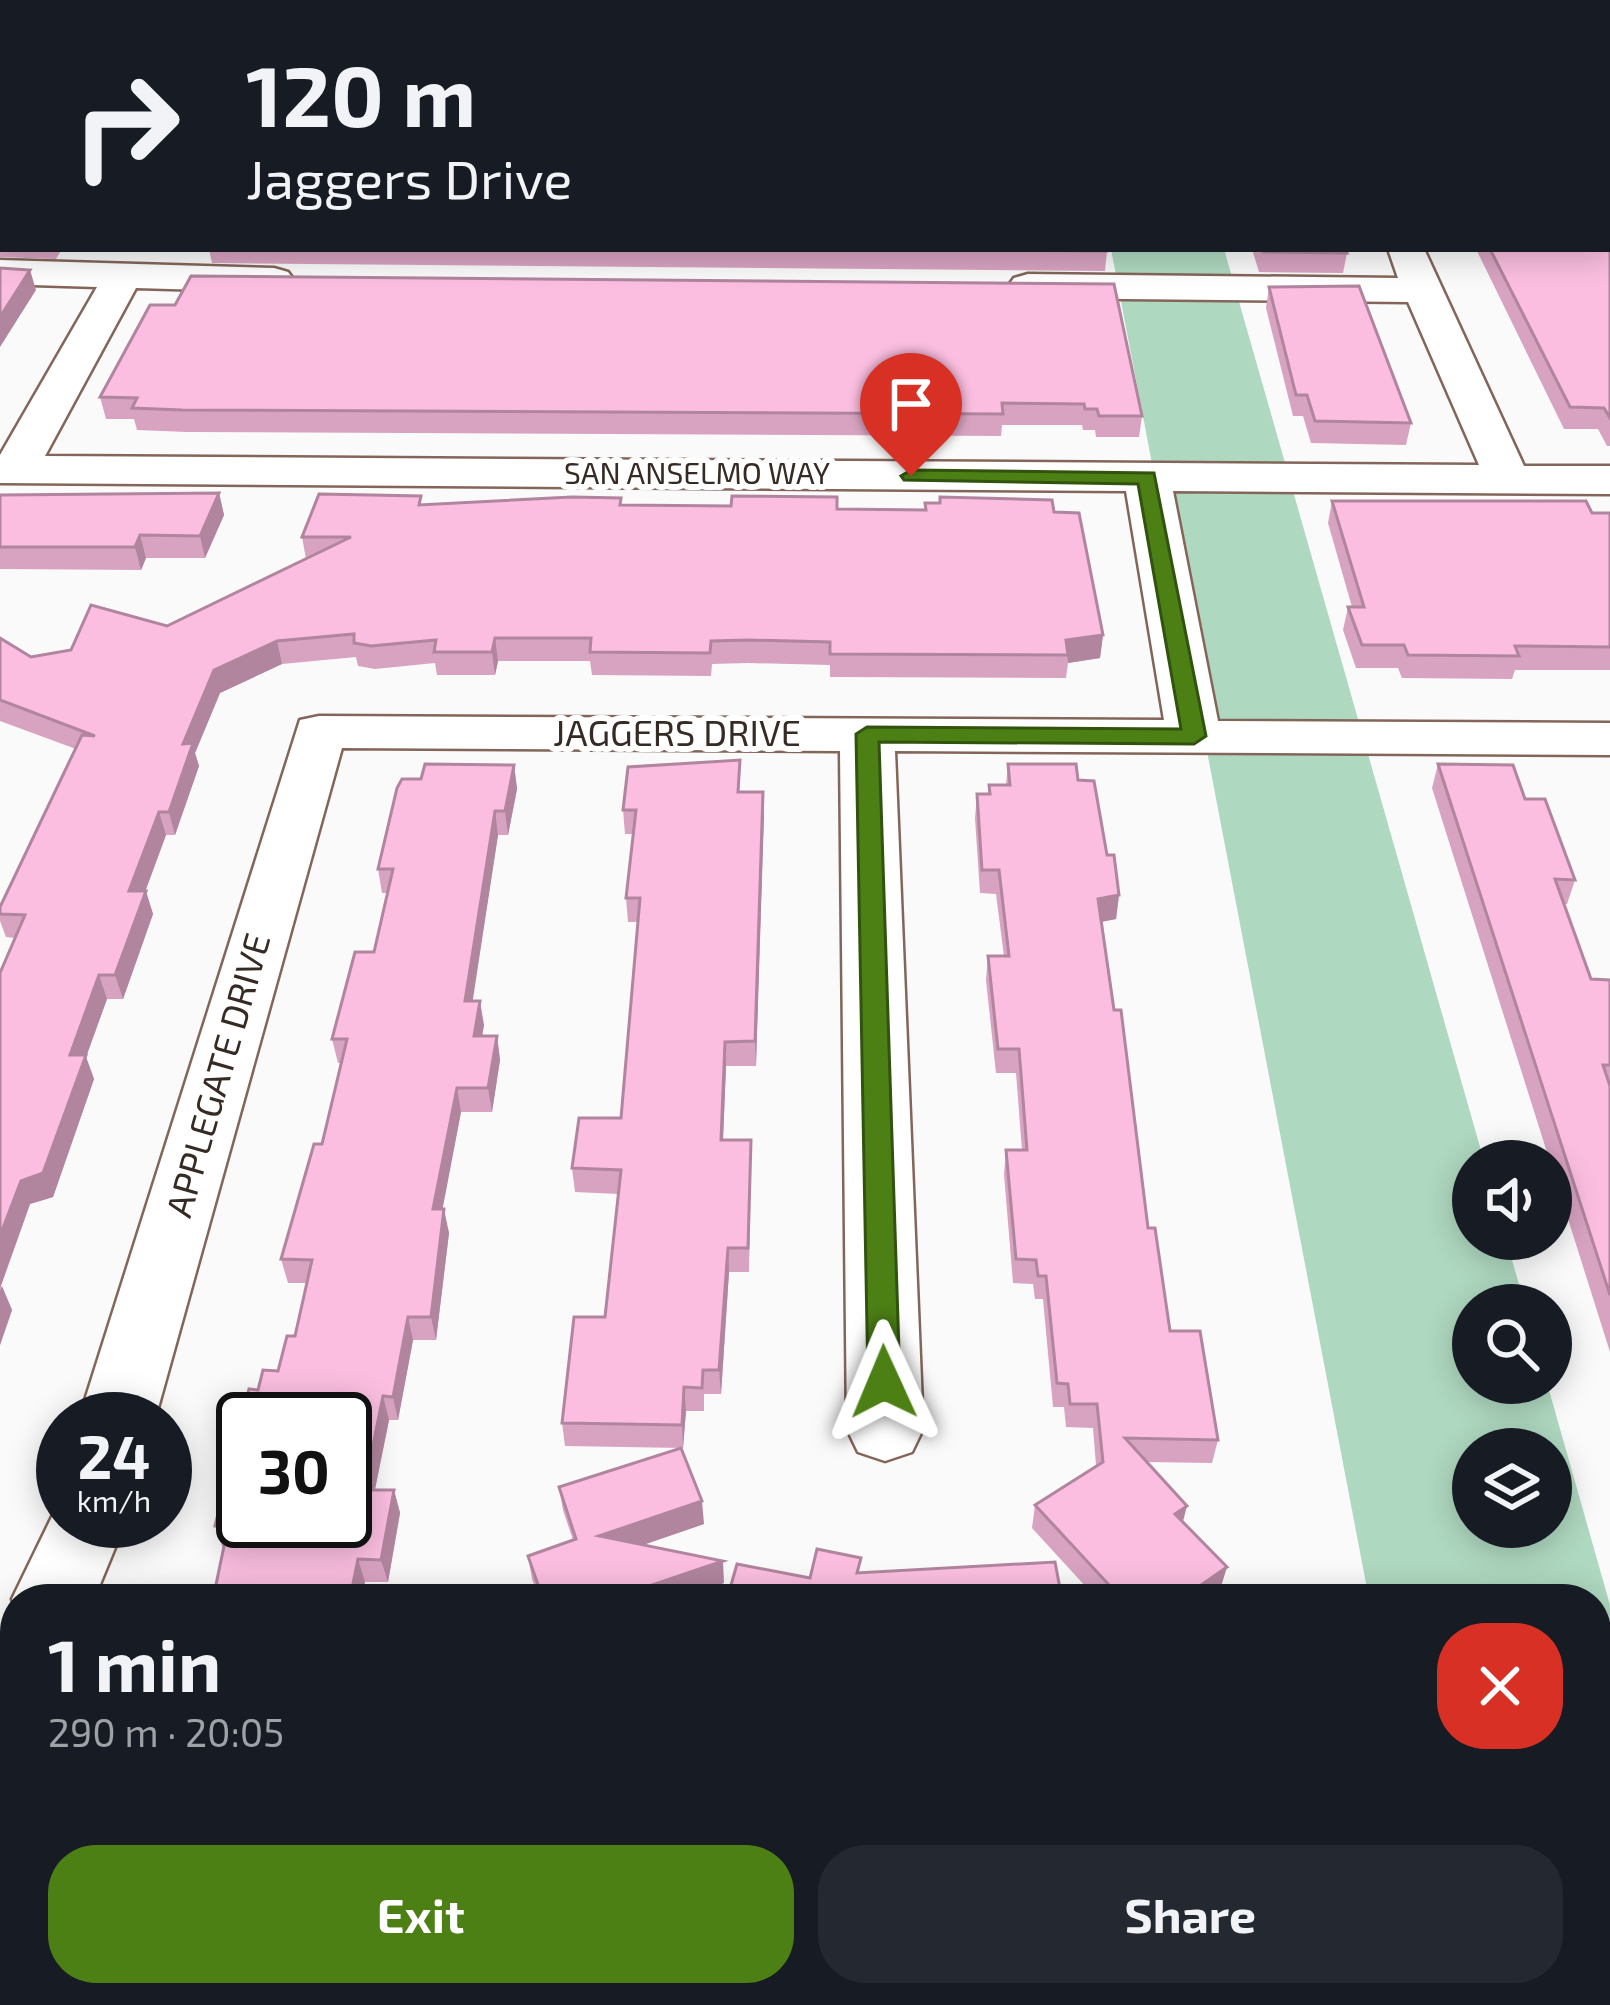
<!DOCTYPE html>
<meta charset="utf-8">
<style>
body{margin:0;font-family:"Exo 2",sans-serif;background:#242831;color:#f1f3f6;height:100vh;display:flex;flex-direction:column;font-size:45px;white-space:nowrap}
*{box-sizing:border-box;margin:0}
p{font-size:39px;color:#9ea1a6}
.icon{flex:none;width:66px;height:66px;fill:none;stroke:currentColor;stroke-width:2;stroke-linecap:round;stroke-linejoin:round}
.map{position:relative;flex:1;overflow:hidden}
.side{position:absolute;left:0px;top:1584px;width:1611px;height:423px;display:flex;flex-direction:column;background:#171b24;border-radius:48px 48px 0 0;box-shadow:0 6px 30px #0003}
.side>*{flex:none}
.top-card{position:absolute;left:0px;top:0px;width:1611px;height:252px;box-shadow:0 6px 30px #0003;background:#171b24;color:#f1f3f6;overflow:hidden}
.fabs{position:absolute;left:1452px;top:1140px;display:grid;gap:24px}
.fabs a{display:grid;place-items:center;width:120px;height:120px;border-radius:50%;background:#171b24;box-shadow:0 6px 30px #0003;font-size:60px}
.speed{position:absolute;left:36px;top:1392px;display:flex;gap:24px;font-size:60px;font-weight:700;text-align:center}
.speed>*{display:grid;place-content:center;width:156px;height:156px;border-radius:50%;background:#171b24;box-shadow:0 6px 30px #0003;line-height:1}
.speed small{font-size:30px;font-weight:400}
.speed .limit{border:6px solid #111;border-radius:18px;background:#fff;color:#111}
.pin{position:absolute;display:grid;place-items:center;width:102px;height:102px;color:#fff;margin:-123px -51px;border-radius:50% 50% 50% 0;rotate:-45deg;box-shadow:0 0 12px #0007}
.pin .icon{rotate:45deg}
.me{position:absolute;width:132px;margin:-66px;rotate:359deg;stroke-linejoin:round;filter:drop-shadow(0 0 9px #0008)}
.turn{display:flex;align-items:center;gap:42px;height:252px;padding:0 48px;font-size:54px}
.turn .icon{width:156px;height:156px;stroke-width:2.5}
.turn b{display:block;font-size:84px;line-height:102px}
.round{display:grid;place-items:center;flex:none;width:126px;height:126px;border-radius:48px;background:#242831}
.overview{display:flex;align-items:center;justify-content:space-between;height:204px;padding:0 48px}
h1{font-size:72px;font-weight:700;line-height:90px}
.action{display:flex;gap:24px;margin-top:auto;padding:24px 48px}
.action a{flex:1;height:138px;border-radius:48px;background:#4c8015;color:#fff;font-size:48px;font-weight:700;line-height:138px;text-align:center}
.action a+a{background:#242831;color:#f1f3f6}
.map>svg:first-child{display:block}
.green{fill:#afd8c0;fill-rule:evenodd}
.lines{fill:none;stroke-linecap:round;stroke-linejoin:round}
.minor-casing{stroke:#836659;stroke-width:5}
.minor{fill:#fff;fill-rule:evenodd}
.wall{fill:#d8a3c1}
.shaded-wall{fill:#b0859d}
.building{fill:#fbbee0;stroke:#b0859d;stroke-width:3;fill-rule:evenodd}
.route{fill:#4c8015;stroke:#31530e;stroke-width:3}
.labels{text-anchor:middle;stroke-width:12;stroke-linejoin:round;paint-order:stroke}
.far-street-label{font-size:30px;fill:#362a24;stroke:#fff}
.street-label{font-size:36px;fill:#362a24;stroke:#fff}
</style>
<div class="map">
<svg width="1610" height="2005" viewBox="0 0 1610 2005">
<rect width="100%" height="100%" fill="#fafafa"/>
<!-- green -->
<path class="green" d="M1111,249H1224L1484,1161H1473V1239H1506L1525,1305H1473V1383H1547L1610,1605V2005H1446L1443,1992H1596V1599H1369ZM1473,1449H1551V1527H1473Z"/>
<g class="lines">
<!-- minor casing -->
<g class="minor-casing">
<g id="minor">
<polygon points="1288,0 1318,0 1319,3 1289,3"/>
<polygon points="1608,21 1610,22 1610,45 1608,44"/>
<polygon points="1388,249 1425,251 1524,466 1610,466 1610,494 1173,491 1218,721 1610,723 1610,755 895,751 923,1429 912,1452 885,1461 858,1452 847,1429 840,751 342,748 155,1419 79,1419 300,720 319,716 1164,720 1126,491 0,483 0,455 97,287 0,284 0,260 274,268 288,272 294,280 288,288 274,292 136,288 45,456 1479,465 1408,302 1028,298 1014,294 1008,286 1014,278 1028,274 1398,278"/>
<polygon points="63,1494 63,1521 126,1521 94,1599 15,1599 15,1606 12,1599"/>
<polygon points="15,1638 15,1745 0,1750 0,1644"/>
</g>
</g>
<!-- minor -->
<use href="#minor" class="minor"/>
</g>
<!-- wall -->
<g class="wall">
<polygon points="3,3 3,249 62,249 56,259 0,257 0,117 2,116 2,111 0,112"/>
<polygon points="1610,51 1610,446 1607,446 1598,429 1564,429 1476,249 1608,249"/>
<polygon points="209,249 1107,249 1107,251 1105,271 212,263"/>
<polygon points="1252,249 1345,249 1347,253 1343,273 1259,272"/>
<polygon points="1114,284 1142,416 1139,437 1096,437 1095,430 1083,430 1082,425 1002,425 1001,436 187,432 137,430 134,419 106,419 100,397"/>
<polygon points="1269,287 1411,423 1406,445 1311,443 1303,416 1293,416 1266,308"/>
<polygon points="219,493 224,515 205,558 146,558 141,570 0,569 0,495"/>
<polygon points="1332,501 1610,513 1610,670 1515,670 1512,679 1402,678 1398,668 1356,668 1343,630 1348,607 1352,607 1328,523"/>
<polygon points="925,503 1054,512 1103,635 1100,658 1068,663 1066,678 830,677 830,665 748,663 712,664 711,676 592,675 590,661 498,661 495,675 437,675 435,663 375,669 358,666 356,657 282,664 220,693 195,753 199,766 175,835 166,835 145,891 153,914 123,999 107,999 86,1057 94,1079 53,1197 30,1204 1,1286 12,1310 0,1345 0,973 15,938 6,937 0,921 0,907 76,749 0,721 0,638 31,657 71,650 167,626 306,559 302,537 422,504 622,505 925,510"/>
<polygon points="1008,764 1078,780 1107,855 1119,895 1116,919 1101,922 1148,1228 1170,1331 1218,1440 1212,1463 1147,1462 1220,1590 1207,1599 1097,1599 1032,1528 1035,1505 1096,1465 1093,1428 1066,1427 1064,1407 1053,1407 1043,1299 1035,1299 1033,1284 1013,1283 1004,1174 1006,1150 1022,1150 1016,1073 996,1073 986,980 988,956 1004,956 996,894 980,893 975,818 977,794 989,794 989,785 1006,785"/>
<polygon points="1438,764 1525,799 1575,880 1567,904 1564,904 1591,979 1610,980 1610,1352 1432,788"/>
<polygon points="514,765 517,789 508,835 498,835 472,1001 484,1025 482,1036 497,1036 500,1060 492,1112 461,1112 442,1209 449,1233 436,1340 413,1340 398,1420 389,1420 375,1490 394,1490 400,1513 388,1582 365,1582 361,1599 213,1599 223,1549 215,1526 258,1390 278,1371 295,1336 307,1283 288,1283 281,1259 322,1144 342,1063 338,1063 332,1039 374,952 388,893 382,893 378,869 421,779"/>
<polygon points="741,792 763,792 756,1066 726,1066 723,1140 751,1164 749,1272 729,1272 721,1394 704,1394 704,1411 686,1411 683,1448 565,1446 562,1423 605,1317 618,1194 575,1192 572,1168 621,1118 638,922 628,922 626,898 633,834 625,834 623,810"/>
<polygon points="559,1487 704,1524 643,1545 724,1583 679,1599 539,1599 532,1579 528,1556 573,1540 563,1510"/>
</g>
<!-- shaded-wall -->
<g class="shaded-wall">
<polygon points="30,270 36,290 0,347 0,317"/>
<polygon points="219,493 224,515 205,558 200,536"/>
<polygon points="140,535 146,558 141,570 135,547"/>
<polygon points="1103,635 1100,658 1068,663 1066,640"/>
<polygon points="495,638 498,661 495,675 492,652"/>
<polygon points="277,641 282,664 220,693 195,753 199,766 175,835 169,812 183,744 214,670"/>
<polygon points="514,765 517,789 508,835 505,811"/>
<polygon points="763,792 764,816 756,1066 755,1041"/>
<polygon points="495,811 498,835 469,1025 465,1001"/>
<polygon points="159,812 166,835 137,914 129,891"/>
<polygon points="146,891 153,914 123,999 115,975"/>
<polygon points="1119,895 1116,919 1095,923 1098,899"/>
<polygon points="99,975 107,999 86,1057 94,1079 53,1197 30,1204 0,1288 0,1236"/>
<polygon points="480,1001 484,1025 478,1060 474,1036"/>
<polygon points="497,1036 500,1060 492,1112 488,1088"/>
<polygon points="725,1042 726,1066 722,1164 721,1140"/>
<polygon points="457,1088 461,1112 438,1233 433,1209"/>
<polygon points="444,1209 449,1233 436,1340 431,1317"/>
<polygon points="728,1248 729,1272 721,1394 719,1370"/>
<polygon points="2,1286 12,1310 0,1345 0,1291"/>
<polygon points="408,1317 413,1340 398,1420 393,1397"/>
<polygon points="684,1387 686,1411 683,1448 682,1425"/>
<polygon points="383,1396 389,1420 370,1513 364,1490"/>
<polygon points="394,1490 400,1513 388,1582 381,1560"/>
<polygon points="702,1501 704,1524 602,1559 599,1536"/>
<polygon points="1187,1506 1181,1529 1175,1514"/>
<polygon points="358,1559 365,1582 361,1599 351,1599"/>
<polygon points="723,1561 724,1583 679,1599 611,1599"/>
<polygon points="1227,1567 1220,1590 1207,1599 1181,1599"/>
</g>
<!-- building -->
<g class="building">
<polygon points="0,0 1024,0 1025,3 3,3 3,237 0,237 0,117 2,116 0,103"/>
<polygon points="1182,0 1253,0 1253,3 1183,3"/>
<polygon points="1367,0 1540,0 1541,3 1367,3"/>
<polygon points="1608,51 1610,51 1610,418 1604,408 1570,407 1490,249 1608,249"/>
<polygon points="885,249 1107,249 1107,251"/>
<polygon points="1262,249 1345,249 1347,253 1263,252"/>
<polygon points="0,268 30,270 0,317"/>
<polygon points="191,276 1114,284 1142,416 1099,416 1097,409 1085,409 1084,404 1002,403 1003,414 182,410 132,408 137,398 100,397 150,305 175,305"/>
<polygon points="1359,286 1411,423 1315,421 1307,395 1296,395 1269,287"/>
<polygon points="219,493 200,536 140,535 135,547 0,547 0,495"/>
<polygon points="319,494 421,496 419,505 572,497 621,498 620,505 731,506 732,496 837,497 837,509 926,510 925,503 940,503 940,497 1052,500 1054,512 1079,513 1103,635 1066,640 1068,655 830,654 830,642 748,640 711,641 710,653 590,652 591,638 495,638 492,652 434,652 436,640 371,646 354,643 354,634 277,641 214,670 183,744 193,743 169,812 159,812 129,891 146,891 115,975 99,975 70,1055 86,1055 43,1173 21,1181 0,1236 0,973 25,915 0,914 0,907 82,735 95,736 0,700 0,638 31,657 71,650 91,605 167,626 351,537 302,537"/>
<polygon points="1332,501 1586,501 1592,513 1610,513 1610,647 1515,646 1519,656 1408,655 1404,645 1362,645 1348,607 1364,607"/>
<polygon points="740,760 738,792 763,792 755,1041 725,1042 721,1140 751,1140 748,1248 728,1248 719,1370 703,1370 702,1388 684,1387 682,1425 562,1423 574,1317 605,1317 621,1170 572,1168 579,1118 621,1118 640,898 626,898 636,810 623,810 628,767"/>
<path d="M425,764L514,765L505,811H495L465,1001H480L474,1036H497L488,1088H457L433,1209H444L431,1317H408L393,1397L383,1396L364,1490H394L381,1560L358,1559L350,1598L345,1599H213L228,1527L215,1526L249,1389L258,1390L263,1370L278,1371L287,1336H295L312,1260L281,1259L314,1144H322L347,1039H332L355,952H374L393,869H378L397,788L402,779H421ZM243,1419H345V1521H243Z"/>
<polygon points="1008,764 1076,764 1078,780 1094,781 1107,855 1114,855 1119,895 1098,899 1114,1010 1121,1010 1148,1228 1155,1228 1170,1331 1200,1331 1218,1440 1125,1438 1187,1506 1175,1514 1227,1567 1181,1599 1122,1599 1035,1505 1103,1462 1097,1404 1070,1404 1068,1384 1057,1383 1046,1276 1038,1276 1036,1260 1016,1259 1006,1150 1027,1150 1019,1049 998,1049 988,956 1009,956 999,870 982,870 977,794 990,794 989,785 1010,785"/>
<polygon points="1438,764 1513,765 1525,799 1545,799 1575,880 1555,879 1591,979 1610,980 1610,1065 1603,1065 1610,1086 1610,1295"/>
<polygon points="681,1448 702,1501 599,1536 723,1561 611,1599 543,1599 528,1556 576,1539 559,1487"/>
<polygon points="817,1549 861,1558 857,1573 1055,1562 1062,1599 727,1599 737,1564 810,1578"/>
<polygon points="0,1885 15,1885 15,1992 1443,1992 1446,2005 0,2005"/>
</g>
<!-- route -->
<polygon class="route" points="911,470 1154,473 1206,736 1194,744 879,742 900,1382 895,1392 872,1392 868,1382 856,734 867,727 1181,729 1138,484 904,480 901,476"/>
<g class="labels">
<!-- far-street labels -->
<g class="far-street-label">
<text x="697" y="484">SAN ANSELMO WAY</text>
</g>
<!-- street labels -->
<g class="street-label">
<text x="677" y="746">JAGGERS DRIVE</text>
<text transform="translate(218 1075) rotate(-74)" y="13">APPLEGATE DRIVE</text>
</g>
</g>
</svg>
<div class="fabs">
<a><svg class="icon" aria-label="sound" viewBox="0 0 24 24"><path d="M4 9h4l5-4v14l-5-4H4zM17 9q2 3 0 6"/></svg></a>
<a><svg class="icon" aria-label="search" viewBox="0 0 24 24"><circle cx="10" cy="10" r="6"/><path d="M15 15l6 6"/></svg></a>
<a><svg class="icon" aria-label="layers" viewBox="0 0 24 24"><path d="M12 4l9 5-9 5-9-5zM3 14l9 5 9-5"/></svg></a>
</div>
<div class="speed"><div>24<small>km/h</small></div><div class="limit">30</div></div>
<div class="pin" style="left:911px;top:476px;background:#d93025"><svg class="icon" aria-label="arrive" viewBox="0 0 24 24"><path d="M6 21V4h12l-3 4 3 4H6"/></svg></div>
<svg class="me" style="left:884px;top:1382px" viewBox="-20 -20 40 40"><path d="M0-17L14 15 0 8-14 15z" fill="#4c8015" stroke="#fff" stroke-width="4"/></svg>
<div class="top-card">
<div class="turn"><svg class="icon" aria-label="right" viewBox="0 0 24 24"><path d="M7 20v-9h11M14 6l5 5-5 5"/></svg><div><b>120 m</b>Jaggers Drive</div></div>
</div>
<section class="side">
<div class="overview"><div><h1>1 min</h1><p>290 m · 20:05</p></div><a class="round" style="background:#d93025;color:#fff"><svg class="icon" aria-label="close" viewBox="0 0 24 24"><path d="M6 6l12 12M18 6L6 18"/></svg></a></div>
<div class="action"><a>Exit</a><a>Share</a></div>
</section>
</div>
